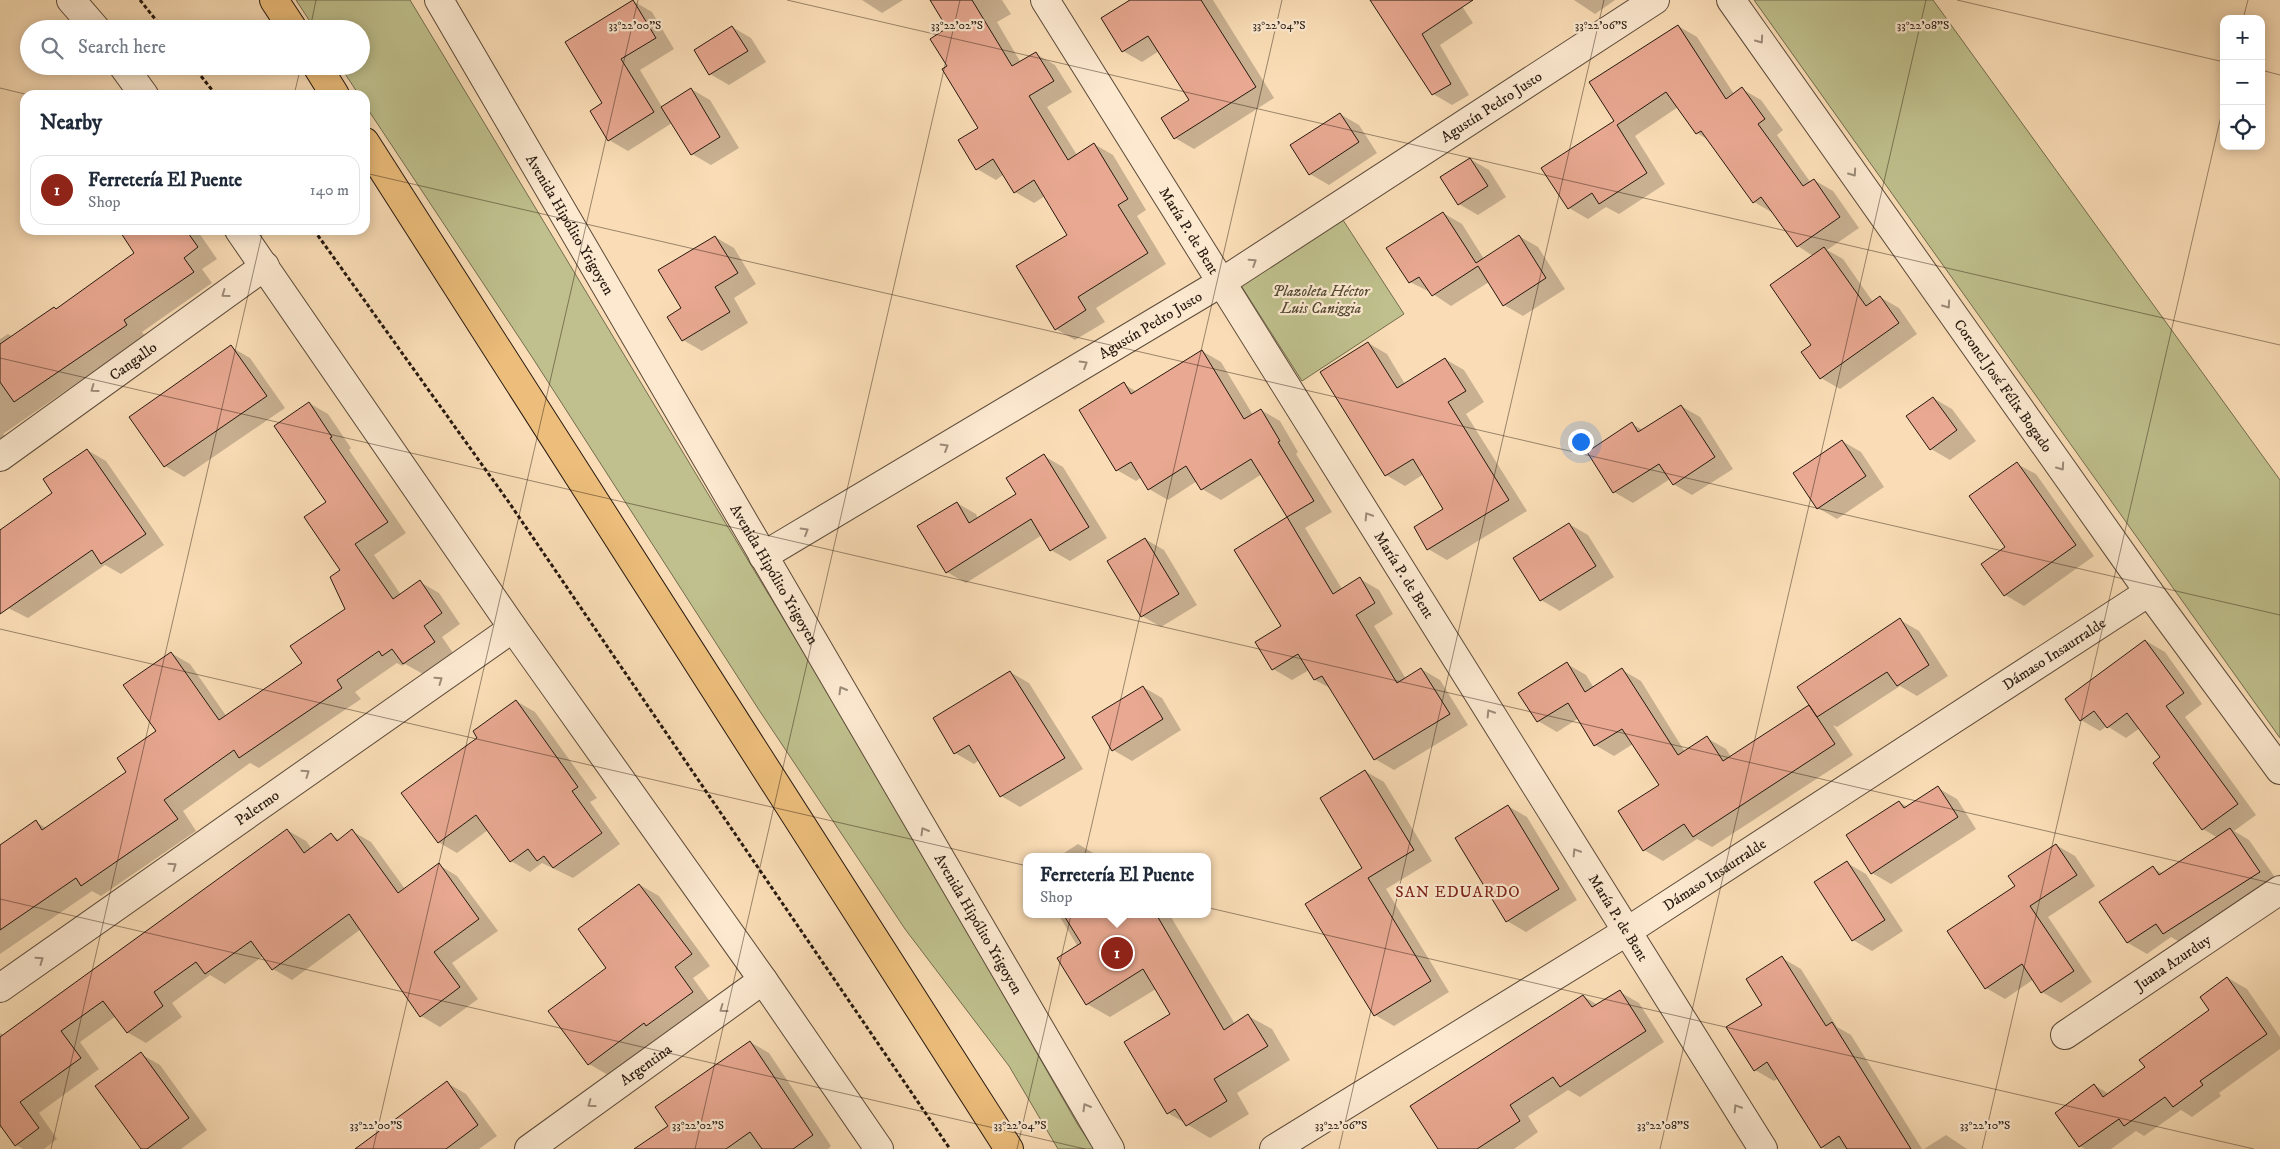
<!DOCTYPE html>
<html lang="en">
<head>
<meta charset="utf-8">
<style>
	:root { --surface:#fff; --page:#f2f2f3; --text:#1f2937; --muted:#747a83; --line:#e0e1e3; --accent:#8f2418 }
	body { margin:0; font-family:"IM FELL DW Pica",serif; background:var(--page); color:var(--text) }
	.controls { position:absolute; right:15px; top:15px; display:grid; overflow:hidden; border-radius:10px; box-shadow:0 2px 12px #0003 }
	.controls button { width:45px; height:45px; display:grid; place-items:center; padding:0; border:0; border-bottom:1px solid var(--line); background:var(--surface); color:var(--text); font:25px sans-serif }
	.you { position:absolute; left:1580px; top:441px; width:18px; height:18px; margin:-12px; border:4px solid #fff; border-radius:50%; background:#1a73e8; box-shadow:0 0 0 8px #1a73e833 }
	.badge { display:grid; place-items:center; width:32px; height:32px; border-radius:50%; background:var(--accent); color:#fff; font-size:16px; font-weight:700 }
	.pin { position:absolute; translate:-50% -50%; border:2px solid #fff; box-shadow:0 1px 5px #0006 }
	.popup { position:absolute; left:1023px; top:853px; width:188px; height:65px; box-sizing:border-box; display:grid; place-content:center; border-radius:10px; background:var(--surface); filter:drop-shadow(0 1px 4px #0005); font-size:16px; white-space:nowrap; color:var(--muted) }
	.popup b { font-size:19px; color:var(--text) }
	.popup::after { content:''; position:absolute; left:50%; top:100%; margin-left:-10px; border:10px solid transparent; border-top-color:var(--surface) }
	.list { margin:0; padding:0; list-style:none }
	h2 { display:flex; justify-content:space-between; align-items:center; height:65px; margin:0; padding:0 20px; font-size:21px }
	h2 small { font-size:16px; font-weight:400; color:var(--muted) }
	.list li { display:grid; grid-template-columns:32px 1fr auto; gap:15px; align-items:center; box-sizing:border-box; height:70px; margin:0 10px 10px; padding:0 10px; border:1px solid var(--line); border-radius:15px }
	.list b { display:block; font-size:19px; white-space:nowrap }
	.list p { margin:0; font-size:16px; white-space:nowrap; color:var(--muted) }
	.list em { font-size:16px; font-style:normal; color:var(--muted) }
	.icon { flex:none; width:28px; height:28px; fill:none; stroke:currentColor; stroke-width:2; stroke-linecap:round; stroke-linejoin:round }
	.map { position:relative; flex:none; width:2280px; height:1149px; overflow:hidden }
	.search { position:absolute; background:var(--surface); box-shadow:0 2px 12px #0003; left:20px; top:20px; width:350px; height:55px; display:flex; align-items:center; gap:12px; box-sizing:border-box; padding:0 18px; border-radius:28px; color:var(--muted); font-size:19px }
	.panel { position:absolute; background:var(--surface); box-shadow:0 2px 12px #0003; left:20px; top:90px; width:350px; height:145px; border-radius:15px }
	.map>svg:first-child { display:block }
</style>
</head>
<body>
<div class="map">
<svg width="2280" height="1149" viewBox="0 0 2280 1149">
	<rect width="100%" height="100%" fill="#faddb6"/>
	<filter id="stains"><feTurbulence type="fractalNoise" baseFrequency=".004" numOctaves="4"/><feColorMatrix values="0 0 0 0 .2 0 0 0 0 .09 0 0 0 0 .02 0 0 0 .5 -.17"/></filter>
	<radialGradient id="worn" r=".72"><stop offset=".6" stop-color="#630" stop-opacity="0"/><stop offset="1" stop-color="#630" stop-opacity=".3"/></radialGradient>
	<path fill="#bfc08d" stroke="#736c4e" d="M296 0H410L877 774 1078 1125 1094 1149H1058L1009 1066 905 929 759 710 532 357 365 105V95H359L340 66H361V29H315Z
		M1754 0H1933L2280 480V738Z
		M1341 217 1404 314 1302 381 1240 284Z"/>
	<path fill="#0003" d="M862 0H903L882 13Z
		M931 0H1002L1011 14 997 22 1021 63 1036 54 1055 65 1072 92 1047 107 1077 155 1094 144 1113 155 1146 210 1137 216 1166 264 1096 308 1105 322 1075 340 1056 329 1069 235 1045 196 1034 203 1015 192 1004 174 996 180 977 169 980 128 949 67V29Z
		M1128 0H1213L1274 98 1194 149 1175 138 1190 100 1159 51 1142 62 1123 51Z
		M1389 0H1458L1473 23 1440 45 1469 95 1452 105 1433 94Z
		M1574 0H1615L1595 14Z
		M633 1 652 12 674 49 640 70 662 107 691 89 710 100 739 148 711 165 692 154 672 123 628 151 609 140 604 104Z
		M1678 26 1697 37 1734 94 1742 89 1761 100 1783 130 1777 135 1811 183 1814 180 1833 191 1859 228 1827 250 1843 259 1873 302 1880 297 1899 308 1917 334 1840 389 1821 378 1812 345 1813 256 1798 246 1773 213 1754 202 1710 141 1697 133 1678 107 1635 136 1665 184 1619 214 1606 207 1588 219 1569 208 1615 121Z
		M732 27 751 38 766 62 729 85 710 74Z
		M1340 114 1359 125 1377 153 1329 185 1310 174Z
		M1470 159 1489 170 1506 197 1478 215 1459 204 1442 178Z
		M1443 213 1462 224 1484 259 1519 236 1538 247 1565 289 1523 316 1504 305 1489 282 1451 306 1430 292 1410 282Z
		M135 230H197L217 259 202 269 212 283 142 332 145 336 3 434 5 436 0 439V339L8 334 13 337 54 308 57 309 136 254Z
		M715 237 734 248 756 284 734 298 748 323 702 351 683 340V309Z
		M1368 343 1387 354 1405 384 1445 359 1464 370 1484 402 1466 414 1527 511 1447 560 1428 549 1445 509 1424 474 1405 486 1386 475Z
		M231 347 250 358 285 408 184 477 165 466Z
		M1202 351 1221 362 1253 415 1261 410 1280 421 1298 452 1296 454 1332 512 1305 528 1342 589 1360 579 1379 590 1393 614 1374 626 1406 679 1421 669 1440 680 1468 725 1394 770 1375 759 1332 689 1315 680 1309 670 1292 680 1273 669 1257 642 1282 627 1236 550 1288 518 1262 474 1221 500 1202 489 1197 481 1168 500 1149 489 1142 477 1136 481 1117 470 1124 384 1137 392Z
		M1933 398 1952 409 1976 441 1950 460 1931 449Z
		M309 403 328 414 351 448 349 450 406 533 374 555 401 595 420 582 439 593 460 624 442 637 453 653 423 674 405 664 402 666 397 663 355 692 361 699 259 768 250 763 183 811 196 831 101 896 92 891 0 954V846L36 822 46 828 128 772 157 732 171 653 190 664 227 717 303 663 347 609 341 570Z
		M1681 406 1700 417 1733 469 1692 495 1673 484 1670 479 1633 503 1614 492 1632 424 1643 430Z
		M1842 441 1861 452 1884 487 1837 519 1818 508Z
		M87 450 106 461 164 545 121 574 105 565 28 618 0 604V531L54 493Z
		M1044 456 1063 467 1107 538 1070 561 1051 550 1042 535 966 583 947 572 957 503 976 514 978 519 1017 495Z
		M2017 464 2036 474 2094 556 2024 606 2005 595 1983 564 2006 547Z
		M1569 524 1588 535 1614 577 1560 611 1541 600Z
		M1145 539 1164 550 1197 605 1161 627 1142 616 1109 562Z
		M1900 620 1919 631 1948 676 1917 696 1900 686 1837 727 1833 725 1853 755 1712 847 1697 839 1663 861 1644 850 1661 785 1633 744 1614 756 1595 745 1579 718 1557 732 1538 721 1567 664 1586 675 1594 688 1622 670 1641 681 1685 752 1707 738 1726 749 1731 757 1809 707Z
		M2146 641 2165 652 2202 704 2185 717 2256 815 2234 831 2249 840 2279 883 2183 944 2171 937 2147 954 2128 943 2101 902 2153 868 2163 874 2218 838 2203 829 2161 758 2140 728 2126 738 2107 726 2100 731 2081 720Z
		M1010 672 1029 683 1083 769 1020 807 1001 796 979 760 974 764 955 753Z
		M1143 687 1162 698 1181 730 1132 761 1113 750Z
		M516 701 535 712 597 798 590 802 620 844 573 878 542 863 530 872 511 861 488 830 457 853 438 842Z
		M1365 771 1384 782 1432 861 1386 889 1449 992 1394 1026 1375 1015 1307 904 1364 868Z
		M1938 788 1957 799 1976 829 1891 884 1872 873 1899 802 1908 807Z
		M1508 806 1527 817 1577 900 1526 932 1507 921Z
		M287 830 306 841 312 849 331 835 340 840 352 831 371 842 405 889 439 865 457 876 498 931 452 963 478 999 440 1027 421 1016 361 929 292 980 273 969 263 956 225 984 210 975 172 1003 182 1017 146 1043 127 1032 116 1016 80 1042 99 1069 39 1113 57 1139 44 1149H23L16 1145 3 1127 0 1128V1033L4 1035Z
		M1078 844 1100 857H1058Z
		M2056 845 2075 856 2095 886 2048 917 2092 982 2061 1003 2042 992 2034 979 2005 999 1986 988 2017 886Z
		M1847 863 1866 874 1903 931 1872 951 1853 940 1816 883Z
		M640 885 659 896 710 966 693 978 711 1003 666 1036 663 1034 608 1075 589 1064 608 968Z
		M1058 914H1167L1171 917 1235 1024 1248 1016 1272 1029 1290 1060 1237 1093 1249 1114 1210 1138 1168 1113 1172 1015 1156 989 1110 1017 1087 1004 1078 947Z
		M1782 958 1801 969 1837 1027 1851 1035 1922 1149H1825L1822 1147 1779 1078 1774 1081 1755 1070 1764 1005Z
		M2228 978 2247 989 2280 1037V1049L2219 1093 2221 1096 2192 1117 2181 1110 2144 1136 2136 1131 2111 1149H2085L2080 1146 2056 1113 2094 1085 2109 1094 2146 1067 2211 1011Z
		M1620 992 1639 1003 1664 1042 1580 1097 1568 1090 1528 1116 1538 1132 1514 1149H1439L1583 996 1598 1005Z
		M750 1042 769 1053 831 1146 828 1149H636L669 1126Z
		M141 1054 160 1065 207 1130 181 1149H142Z
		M447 1083 466 1094 497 1136 479 1149H357Z
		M1946 1135 1967 1149H1924Z"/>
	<path fill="#e8a891" stroke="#27190f" d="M633 0 656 38 621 59 654 112 608 141 590 111 602 103 565 42Z
		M930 0H972L1012 66 1036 52 1054 81 1029 96 1068 160 1094 143 1128 199 1118 205 1148 253 1078 297 1086 310 1055 330 1016 266 1067 235 1034 180 1014 193 993 159 976 170 958 140 978 128 942 69 947 66 930 39 947 28Z
		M1130 0H1201L1256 87 1174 139 1161 118 1189 100 1148 36 1122 52 1101 18Z
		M1370 0H1473L1422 34 1451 84 1432 95Z
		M1678 25 1726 99 1742 87 1765 119 1758 124 1803 186 1814 179 1840 217 1797 247 1761 197 1753 203 1701 131 1696 134 1666 92 1617 125 1647 173 1599 204 1592 193 1568 209 1541 168 1614 121 1589 82Z
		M732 26 748 51 709 75 694 50Z
		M691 88 720 137 691 155 661 107Z
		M1340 113 1359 142 1309 175 1290 145Z
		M1470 158 1488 186 1458 205 1440 177Z
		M1443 212 1476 263 1519 235 1546 278 1503 306 1478 266 1432 296 1419 277 1409 283 1386 248Z
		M119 230H186L198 247 184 258 194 272 124 320 127 325 14 402 0 382V344L54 307 56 309 134 253Z
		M715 236 738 273 715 287 730 312 682 341 667 317 681 308 658 270Z
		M1824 247 1866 306 1880 296 1899 323 1820 379 1801 352 1811 345 1770 285Z
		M1368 342 1397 388 1445 358 1466 391 1448 402 1509 500 1427 550 1414 527 1443 509 1413 459 1385 476 1320 372Z
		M231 345 267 396 164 467 129 417Z
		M1202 350 1244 419 1261 409 1280 441 1278 442 1314 501 1287 517 1251 459 1201 490 1186 466 1148 490 1131 462 1116 471 1079 410 1124 382 1131 394Z
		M1933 397 1957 430 1930 450 1906 416Z
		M309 402 332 437 330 438 388 522 355 544 393 599 420 580 442 613 424 626 435 642 403 664 392 649 382 656 379 651 337 680 342 688 239 758 234 750 164 800 178 819 81 886 76 878 0 930V845L36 820 42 830 126 772 117 758 156 731 123 685 171 652 219 720 302 663 290 646 345 609 330 577 340 570 304 517 326 502 274 426Z
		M1681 405 1715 457 1673 485 1659 464 1613 493 1587 452 1632 422 1638 432Z
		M1842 440 1866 476 1817 509 1793 473Z
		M87 449 146 534 101 564 92 550 0 614V530L52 493 43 479Z
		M1044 454 1089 527 1050 551 1031 519 946 573 917 526 957 502 969 523 1016 494 1006 478Z
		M2017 462 2076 545 2004 596 1981 564 2005 547 1969 496Z
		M1287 517 1333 594 1360 577 1375 603 1356 615 1397 683 1421 668 1450 714 1374 760 1322 676 1314 680 1298 654 1272 670 1255 642 1281 626 1234 550Z
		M1569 523 1596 566 1540 601 1513 558Z
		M1145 538 1179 594 1141 617 1107 561Z
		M1900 618 1929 665 1897 686 1887 672 1817 717 1797 687Z
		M2145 640 2184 693 2166 706 2238 804 2202 830 2153 763 2160 757 2127 713 2107 728 2094 711 2080 721 2065 699Z
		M1567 662 1585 692 1622 668 1678 755 1707 736 1723 761 1809 705 1835 744 1693 837 1684 824 1643 851 1618 811 1659 785 1622 729 1594 746 1568 703 1537 722 1518 693Z
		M1010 671 1065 758 1000 797 969 745 954 754 933 718Z
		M1143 686 1163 719 1112 751 1092 717Z
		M516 700 578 787 572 791 602 833 553 868 544 856 537 861 528 849 510 862 476 815 438 843 401 793 477 738 473 731Z
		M1365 770 1414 850 1368 878 1431 981 1374 1016 1305 904 1362 868 1320 798Z
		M1938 786 1958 817 1871 874 1846 835 1899 801 1904 808Z
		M1508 805 1559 889 1506 922 1455 838Z
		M2230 828 2260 872 2163 934 2156 924 2127 943 2099 902 2153 866 2159 875Z
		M287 829 304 853 331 833 337 841 352 829 398 893 439 863 479 919 434 952 460 987 420 1017 349 914 272 970 251 941 205 974 196 962 154 992 163 1006 127 1033 103 1001 61 1031 81 1058 20 1102 39 1128 15 1146 0 1125V1037Z
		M2056 844 2077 875 2030 906 2074 971 2041 993 2022 964 1985 989 1947 931 2015 886 2008 876Z
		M1847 861 1885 920 1852 941 1814 882Z
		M639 884 692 954 675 967 693 992 646 1026 644 1023 588 1065 548 1011 606 968 578 929Z
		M1063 914H1156L1224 1030 1248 1014 1268 1046 1214 1079 1227 1101 1186 1126 1175 1109 1167 1114 1124 1042 1170 1014 1143 969 1086 1005 1057 958 1081 943Z
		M1782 956 1826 1026 1832 1022 1911 1149H1847L1839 1136 1821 1148 1767 1062 1754 1071 1726 1027 1762 1005 1746 979Z
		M2227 977 2267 1034 2200 1081 2203 1085 2173 1107 2165 1097 2124 1126 2119 1119 2079 1147 2055 1113 2094 1084 2103 1097 2145 1067 2139 1060 2209 1010 2200 997Z
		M1620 990 1646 1031 1560 1087 1553 1077 1510 1105 1520 1121 1477 1149H1438L1410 1106 1583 995 1592 1007Z
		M750 1041 813 1135 793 1149H762L750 1132 726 1149H634L668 1126 655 1107Z
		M141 1052 189 1118 147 1149H141L95 1086Z
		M447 1081 478 1125 446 1149H355Z"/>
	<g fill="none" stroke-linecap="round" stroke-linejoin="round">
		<defs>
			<g id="minor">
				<path d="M71 0 96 29"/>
				<path id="s1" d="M439 0 1110 1149"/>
				<path id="s2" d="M1045 0 1763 1149"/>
				<path id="s3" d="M1731 0 2149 592 2280 770"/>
				<path d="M123 66 144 95"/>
				<path d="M239 230 513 628 763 980 879 1149"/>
				<path id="s4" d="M0 457 265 266"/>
				<path id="s5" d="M763 556 1222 282 1655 0"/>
				<path id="s6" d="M0 988 513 628"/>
				<path id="s7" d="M2065 1035 2280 890"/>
				<path id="s8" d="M529 1149 763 980"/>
				<path id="s9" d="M1274 1149 1626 932 2149 592"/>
			</g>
			<path id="primary" d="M274 0 293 29
				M317 66 335 95
				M365 142 1009 1149"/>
		</defs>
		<use href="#minor" stroke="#5c4a39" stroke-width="30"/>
		<use href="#primary" stroke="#27190f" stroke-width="30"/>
		<path stroke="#27190f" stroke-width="3" stroke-dasharray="4 2.5" stroke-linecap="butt" d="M140 0 163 29
			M193 66 216 95
			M314 230 508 501 950 1149"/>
		<use href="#minor" stroke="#fce9d0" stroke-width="28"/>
		<use href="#primary" stroke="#edbe7b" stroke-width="28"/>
	</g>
	<defs><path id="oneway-chevron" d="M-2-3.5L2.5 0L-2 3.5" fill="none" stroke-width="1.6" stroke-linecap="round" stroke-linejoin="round" transform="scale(1.25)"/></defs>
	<g stroke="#9c8b79">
		<use href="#oneway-chevron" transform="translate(1760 40) rotate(55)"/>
		<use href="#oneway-chevron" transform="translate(1853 173) rotate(55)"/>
		<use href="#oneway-chevron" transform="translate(1253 262) rotate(-33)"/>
		<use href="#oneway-chevron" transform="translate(225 294) rotate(144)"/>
		<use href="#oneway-chevron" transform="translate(1947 305) rotate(55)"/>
		<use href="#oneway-chevron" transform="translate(1084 364) rotate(-31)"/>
		<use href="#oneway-chevron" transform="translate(94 389) rotate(144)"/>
		<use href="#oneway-chevron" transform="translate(945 447) rotate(-31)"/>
		<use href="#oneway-chevron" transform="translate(2061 467) rotate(55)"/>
		<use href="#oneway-chevron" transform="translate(1368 516) rotate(-122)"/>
		<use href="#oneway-chevron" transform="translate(805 531) rotate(-31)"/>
		<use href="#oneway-chevron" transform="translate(439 680) rotate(-35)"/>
		<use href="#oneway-chevron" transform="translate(842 690) rotate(-120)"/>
		<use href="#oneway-chevron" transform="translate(1490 713) rotate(-122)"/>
		<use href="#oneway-chevron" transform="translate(306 773) rotate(-35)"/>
		<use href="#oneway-chevron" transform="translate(924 831) rotate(-120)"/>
		<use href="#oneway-chevron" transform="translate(1576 852) rotate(-122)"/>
		<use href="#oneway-chevron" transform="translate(173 866) rotate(-35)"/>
		<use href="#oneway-chevron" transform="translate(40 960) rotate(-35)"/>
		<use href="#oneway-chevron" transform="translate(723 1009) rotate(144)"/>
		<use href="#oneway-chevron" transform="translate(591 1104) rotate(144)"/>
		<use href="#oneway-chevron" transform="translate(1086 1107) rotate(-120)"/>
		<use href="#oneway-chevron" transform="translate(1737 1108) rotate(-122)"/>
	</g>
	<path fill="none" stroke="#27190f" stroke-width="1" stroke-opacity="0.45" d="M787 0 2280 345M1957 0 2224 62M2243 19 2248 0M310 29 316 0M2261 70 2280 75M0 88 29 95M294 95 301 66M365 173 2280 615M0 358 2280 885M0 629 2254 1149M0 899 1085 1149M51 1149 263 230M373 1149 638 0M695 1149 960 0M1017 1149 1282 0M1339 1149 1604 0M1660 1149 1926 0M1982 1149 2224 103"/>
	<g text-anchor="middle" stroke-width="4.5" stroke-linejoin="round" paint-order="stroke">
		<g font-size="15" fill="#27190f" stroke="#fce9d0">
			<text dy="5" stroke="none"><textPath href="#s5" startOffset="856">Agustín Pedro Justo</textPath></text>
			<text dy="5" stroke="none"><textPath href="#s1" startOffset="260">Avenida Hipólito Yrigoyen</textPath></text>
			<text dy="5" stroke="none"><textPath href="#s2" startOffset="272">María P. de Bent</textPath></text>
			<text dy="5" stroke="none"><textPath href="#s5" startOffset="451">Agustín Pedro Justo</textPath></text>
			<text dy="5" stroke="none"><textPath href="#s4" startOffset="164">Cangallo</textPath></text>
			<text dy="5" stroke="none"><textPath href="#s3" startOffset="472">Coronel José Félix Bogado</textPath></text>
			<text dy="5" stroke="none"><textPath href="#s2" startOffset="678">María P. de Bent</textPath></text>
			<text dy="5" stroke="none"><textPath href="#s1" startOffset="665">Avenida Hipólito Yrigoyen</textPath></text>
			<text dy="5" stroke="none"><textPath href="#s9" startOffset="924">Dámaso Insaurralde</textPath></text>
			<text dy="5" stroke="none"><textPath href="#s6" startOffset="314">Palermo</textPath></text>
			<text dy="5" stroke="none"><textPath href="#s9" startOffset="519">Dámaso Insaurralde</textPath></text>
			<text dy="5" stroke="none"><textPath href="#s2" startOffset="1082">María P. de Bent</textPath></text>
			<text dy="5" stroke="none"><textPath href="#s1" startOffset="1070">Avenida Hipólito Yrigoyen</textPath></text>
			<text dy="5" stroke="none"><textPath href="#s7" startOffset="130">Juana Azurduy</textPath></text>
			<text dy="5" stroke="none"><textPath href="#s8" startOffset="144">Argentina</textPath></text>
		</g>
		<g font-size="15" font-style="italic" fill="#554b35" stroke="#fce9d0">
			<text x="1321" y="296">Plazoleta Héctor<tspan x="1321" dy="17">Luis Caniggia</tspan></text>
		</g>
		<g font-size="16" letter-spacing="1" fill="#7a1f14" stroke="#fce9d0">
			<text x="1458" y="897">SAN EDUARDO</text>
		</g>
	</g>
	<g font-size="12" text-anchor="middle" fill="#27190f" stroke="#fce9d0" stroke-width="4.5" stroke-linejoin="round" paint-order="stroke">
		<text x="635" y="29">33°22'00"S</text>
		<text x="957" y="29">33°22'02"S</text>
		<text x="1279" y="29">33°22'04"S</text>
		<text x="1601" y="29">33°22'06"S</text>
		<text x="1923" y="29">33°22'08"S</text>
		<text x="376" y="1129">33°22'00"S</text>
		<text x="698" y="1129">33°22'02"S</text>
		<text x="1020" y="1129">33°22'04"S</text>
		<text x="1341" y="1129">33°22'06"S</text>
		<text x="1663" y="1129">33°22'08"S</text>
		<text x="1985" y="1129">33°22'10"S</text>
	</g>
	<rect width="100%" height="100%" filter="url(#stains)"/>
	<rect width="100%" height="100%" fill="url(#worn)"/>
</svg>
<div class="controls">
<button>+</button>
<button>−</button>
<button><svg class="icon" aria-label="locate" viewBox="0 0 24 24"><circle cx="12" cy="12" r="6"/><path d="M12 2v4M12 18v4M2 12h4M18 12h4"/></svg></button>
</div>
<div class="you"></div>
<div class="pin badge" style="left:1117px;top:953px">1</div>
<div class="popup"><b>Ferretería El Puente</b>Shop</div>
<div class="search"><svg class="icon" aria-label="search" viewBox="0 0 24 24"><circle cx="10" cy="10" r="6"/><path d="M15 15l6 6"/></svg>Search here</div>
<section class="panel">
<h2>Nearby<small></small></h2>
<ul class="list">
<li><span class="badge">1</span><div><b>Ferretería El Puente</b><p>Shop</p></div><em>140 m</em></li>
</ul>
</section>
</div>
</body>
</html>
